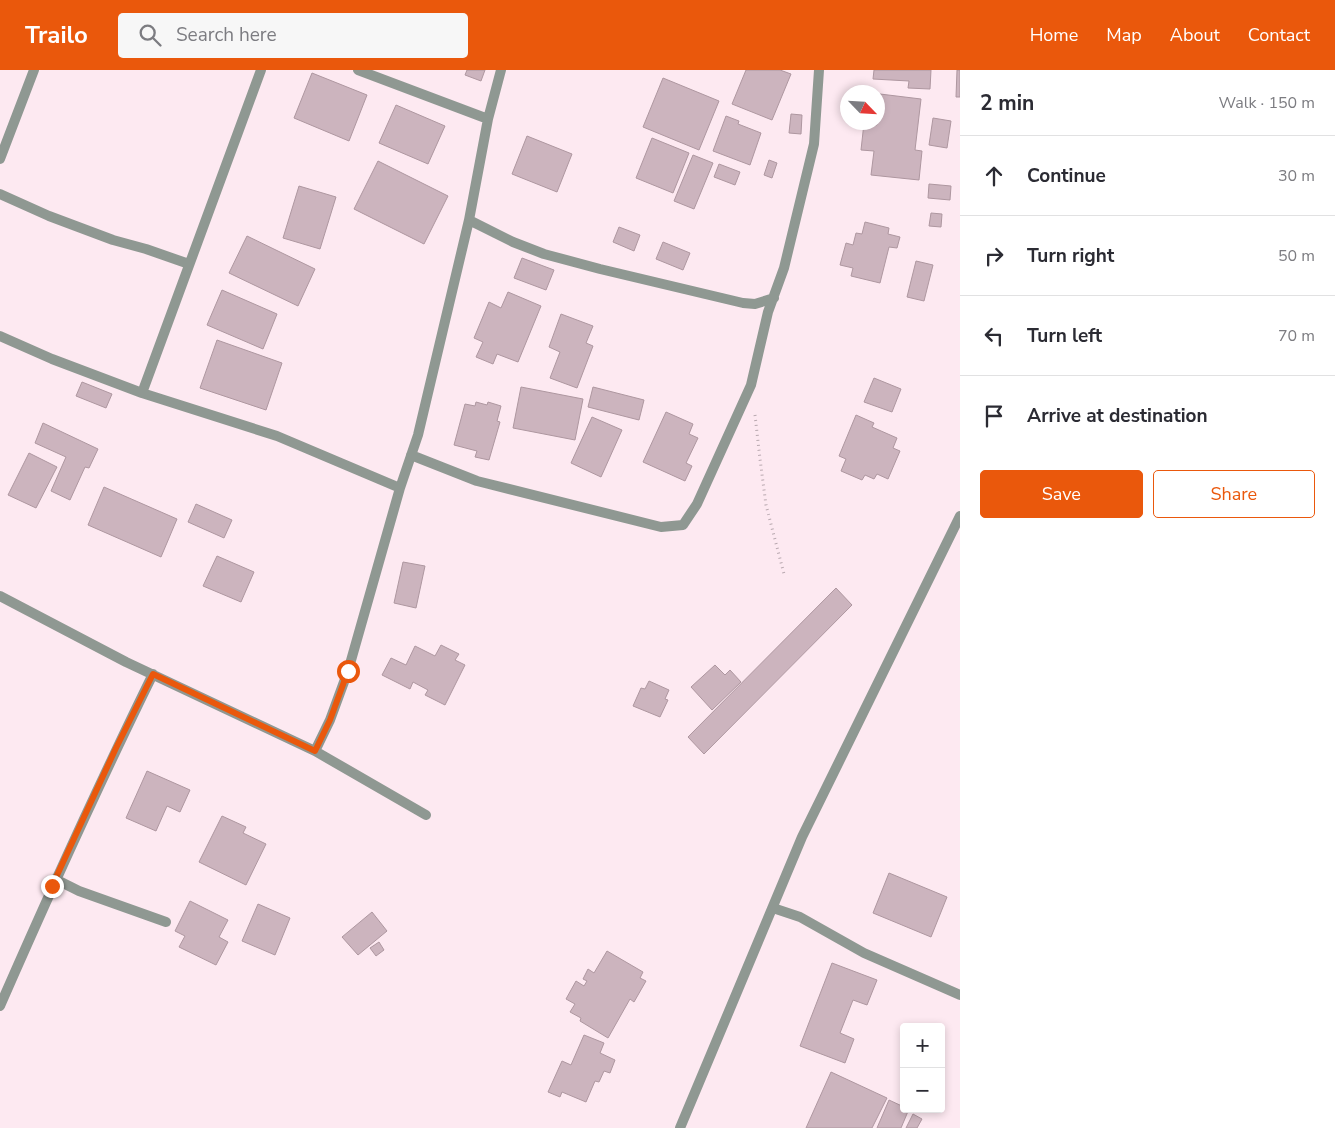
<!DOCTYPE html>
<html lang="en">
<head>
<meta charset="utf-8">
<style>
	:root { --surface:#fff; --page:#f7f7f7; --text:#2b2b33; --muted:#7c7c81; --line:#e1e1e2; --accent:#ea580c }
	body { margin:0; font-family:"Nunito Sans",sans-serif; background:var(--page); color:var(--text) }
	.controls { position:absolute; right:15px; bottom:15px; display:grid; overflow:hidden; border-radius:5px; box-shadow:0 2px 8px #0003 }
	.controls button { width:45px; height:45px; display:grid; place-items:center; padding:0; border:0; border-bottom:1px solid var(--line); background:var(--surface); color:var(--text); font:25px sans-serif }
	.compass { position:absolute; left:840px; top:15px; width:45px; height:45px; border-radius:50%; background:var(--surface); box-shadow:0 2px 8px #0003; rotate:115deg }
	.stop { position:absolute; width:15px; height:15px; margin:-11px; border:4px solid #ea580c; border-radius:50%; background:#fff }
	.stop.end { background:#ea580c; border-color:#fff; box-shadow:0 1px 5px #0008 }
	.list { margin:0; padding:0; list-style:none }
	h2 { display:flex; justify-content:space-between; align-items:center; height:65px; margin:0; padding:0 20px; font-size:21px }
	h2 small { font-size:16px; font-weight:400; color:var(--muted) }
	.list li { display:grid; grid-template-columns:32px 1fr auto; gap:15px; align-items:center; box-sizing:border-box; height:80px; padding:0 20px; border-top:1px solid var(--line) }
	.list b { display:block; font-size:19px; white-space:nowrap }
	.list em { font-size:16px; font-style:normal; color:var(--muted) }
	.actions { display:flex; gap:10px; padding:15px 20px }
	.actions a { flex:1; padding:11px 0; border:1px solid var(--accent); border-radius:5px; text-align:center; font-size:18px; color:var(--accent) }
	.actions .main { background:var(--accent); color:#fff }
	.icon { flex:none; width:28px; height:28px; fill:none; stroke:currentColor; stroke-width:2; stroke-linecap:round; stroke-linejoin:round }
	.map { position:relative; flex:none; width:960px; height:1058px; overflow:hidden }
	header { display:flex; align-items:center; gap:30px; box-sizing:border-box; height:70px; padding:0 25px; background:var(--accent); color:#fff }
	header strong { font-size:24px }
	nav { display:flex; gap:28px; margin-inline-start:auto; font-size:18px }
	.search { width:350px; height:45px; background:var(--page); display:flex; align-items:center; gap:12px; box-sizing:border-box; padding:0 18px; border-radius:5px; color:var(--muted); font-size:19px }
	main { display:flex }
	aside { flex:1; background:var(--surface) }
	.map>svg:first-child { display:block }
</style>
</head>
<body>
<header>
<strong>Trailo</strong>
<div class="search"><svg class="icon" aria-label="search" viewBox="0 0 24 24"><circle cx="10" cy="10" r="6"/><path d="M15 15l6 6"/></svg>Search here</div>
<nav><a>Home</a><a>Map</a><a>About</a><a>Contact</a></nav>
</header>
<main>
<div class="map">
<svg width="960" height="1058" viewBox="0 0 960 1058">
	<rect width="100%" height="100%" fill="#fde9f1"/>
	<path fill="#ccb4be" stroke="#ae97a0" d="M467 0H485L481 11 465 5Z
		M746 0H780L791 4 772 50 732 34Z
		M874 0H931L930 19 908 18 909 11 873 9Z
		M957 0H960V27H956Z
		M312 3 367 25 349 71 294 48Z
		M663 8 719 31 699 80 643 57Z
		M880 24 921 29 915 80 922 81 919 110 871 105 874 81 861 80 864 53 877 55Z
		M396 35 445 56 428 94 379 73Z
		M791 44 802 45 801 64 789 63Z
		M726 46 739 51 738 54 761 63 750 95 713 81Z
		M933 48 951 51 947 78 929 75Z
		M527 66 572 84 557 122 512 104Z
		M652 68 689 83 673 123 636 108Z
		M693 85 713 93 694 139 674 131Z
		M769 90 777 93 772 108 764 105Z
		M378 91 448 126 424 174 354 139Z
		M719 94 740 102 735 115 714 107Z
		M929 114 951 116 950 130 928 128Z
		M299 116 336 127 320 179 283 168Z
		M931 143 942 144 941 157 929 156Z
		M865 152 889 158 888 164 900 167 897 178 889 177 880 213 851 206 853 198 840 195 846 173 853 175 856 163 862 164Z
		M619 157 640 165 634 181 613 172Z
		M247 166 315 199 298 236 229 203Z
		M663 172 690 183 683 200 656 189Z
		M522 188 554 200 546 220 514 208Z
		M916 191 933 195 924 231 907 227Z
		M222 220 277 244 263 279 207 255Z
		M508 222 541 236 518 292 497 284 493 294 476 287 483 272 474 268 489 232 501 238Z
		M561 244 593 256 586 273 593 276 577 318 550 308 560 282 549 277Z
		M217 270 282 293 266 340 200 318Z
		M874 308 901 319 892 342 864 332Z
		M82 312 112 324 106 338 76 326Z
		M521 317 583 329 575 370 513 358Z
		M593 317 644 330 639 350 588 337Z
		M476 332 487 335 488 332 501 336 497 351 500 352 489 390 475 387 477 381 454 375 465 334 475 336Z
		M666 342 693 354 689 364 698 368 686 393 692 396 685 411 643 392Z
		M856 345 874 353 872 357 897 368 893 378 900 381 888 409 877 404 874 409 865 405 862 410 841 401 846 389 839 386Z
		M592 347 622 360 601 407 571 393Z
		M43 353 98 379 89 398 85 397 70 430 51 421 66 387 35 373Z
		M29 383 57 397 36 438 8 425Z
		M104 417 177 449 161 487 88 455Z
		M196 434 232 450 224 468 188 452Z
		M217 486 254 502 241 532 203 516Z
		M403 492 425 496 416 538 394 533Z
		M836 518 852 535 704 684 688 667Z
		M441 575 459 584 455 590 465 595 445 635 425 625 428 620 413 612 410 619 382 605 391 588 406 595 415 576 435 586Z
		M715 595 725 605 730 600 741 612 712 640 691 617Z
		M649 611 669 620 665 629 668 630 660 647 633 636 641 618 645 619Z
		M147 701 190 720 180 742 167 736 156 761 126 748Z
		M222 746 246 757 243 763 266 774 246 815 199 792Z
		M889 803 947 827 931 867 873 843Z
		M190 831 228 850 219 867 228 872 216 895 179 877 185 866 175 861Z
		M258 834 290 848 275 885 242 871Z
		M372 842 387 861 358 885 342 867Z
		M379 872 384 880 376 886 370 878Z
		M607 881 643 902 640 908 646 911 634 932 630 929 608 968 580 951 581 948 570 942 575 934 566 929 576 911 584 916 587 911 583 909 588 899 594 903Z
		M832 893 877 910 867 935 853 930 840 963 854 969 845 993 800 976Z
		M584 965 604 973 600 983 615 990 610 1003 604 1001 599 1012 595 1011 586 1032 562 1022 560 1027 548 1022 562 991 571 995Z
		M831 1002 887 1028 872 1058H806Z
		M889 1030 904 1037V1039H909L901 1058H877Z
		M913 1044 922 1049 917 1058H906Z"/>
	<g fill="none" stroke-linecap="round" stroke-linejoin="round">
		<path stroke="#b9a9b0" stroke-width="3" stroke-dasharray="1 4" stroke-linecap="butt" d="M755 345 760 389 766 435 784 504"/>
		<path stroke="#8f9892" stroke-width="10" d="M358 0 488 49
			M0 89 34 0
			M0 124 49 146 113 170 146 179 189 194
			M469 150 513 172 544 184 600 199 743 233 755 234 774 228
			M0 266 52 289 142 323 277 366 400 418
			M142 323 261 0
			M411 385 477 411 661 457 683 455 697 434 751 315 768 242 784 198 814 74 819 0
			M0 526 126 592 315 681 426 745
			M315 681 330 650 348 601 400 418 418 365 469 150 488 49 501 0
			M55 809 79 821 166 852
			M773 838 800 847 864 883 960 925
			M0 936C49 824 99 714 153 604
			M680 1058 802 767 960 446"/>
	</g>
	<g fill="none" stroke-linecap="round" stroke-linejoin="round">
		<path stroke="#ea580c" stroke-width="6" d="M52 816 116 678 153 604 315 681 330 650 348 601"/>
	</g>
</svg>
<div class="controls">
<button>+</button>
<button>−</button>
</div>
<svg class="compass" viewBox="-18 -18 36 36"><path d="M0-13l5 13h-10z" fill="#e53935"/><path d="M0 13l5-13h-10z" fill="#7c7c81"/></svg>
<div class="stop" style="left:348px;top:601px"></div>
<div class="stop end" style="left:52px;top:816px"></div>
</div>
<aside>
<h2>2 min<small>Walk · 150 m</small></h2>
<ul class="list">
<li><svg class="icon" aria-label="ahead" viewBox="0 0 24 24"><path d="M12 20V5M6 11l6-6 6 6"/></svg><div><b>Continue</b></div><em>30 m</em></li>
<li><svg class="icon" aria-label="right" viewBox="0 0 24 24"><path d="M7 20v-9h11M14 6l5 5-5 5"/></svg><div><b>Turn right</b></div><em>50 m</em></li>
<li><svg class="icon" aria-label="left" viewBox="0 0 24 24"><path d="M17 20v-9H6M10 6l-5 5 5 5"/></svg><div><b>Turn left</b></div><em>70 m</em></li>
<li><svg class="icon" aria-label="arrive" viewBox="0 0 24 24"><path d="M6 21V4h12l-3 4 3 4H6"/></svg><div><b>Arrive at destination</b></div></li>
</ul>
<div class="actions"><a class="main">Save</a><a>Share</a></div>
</aside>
</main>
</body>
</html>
